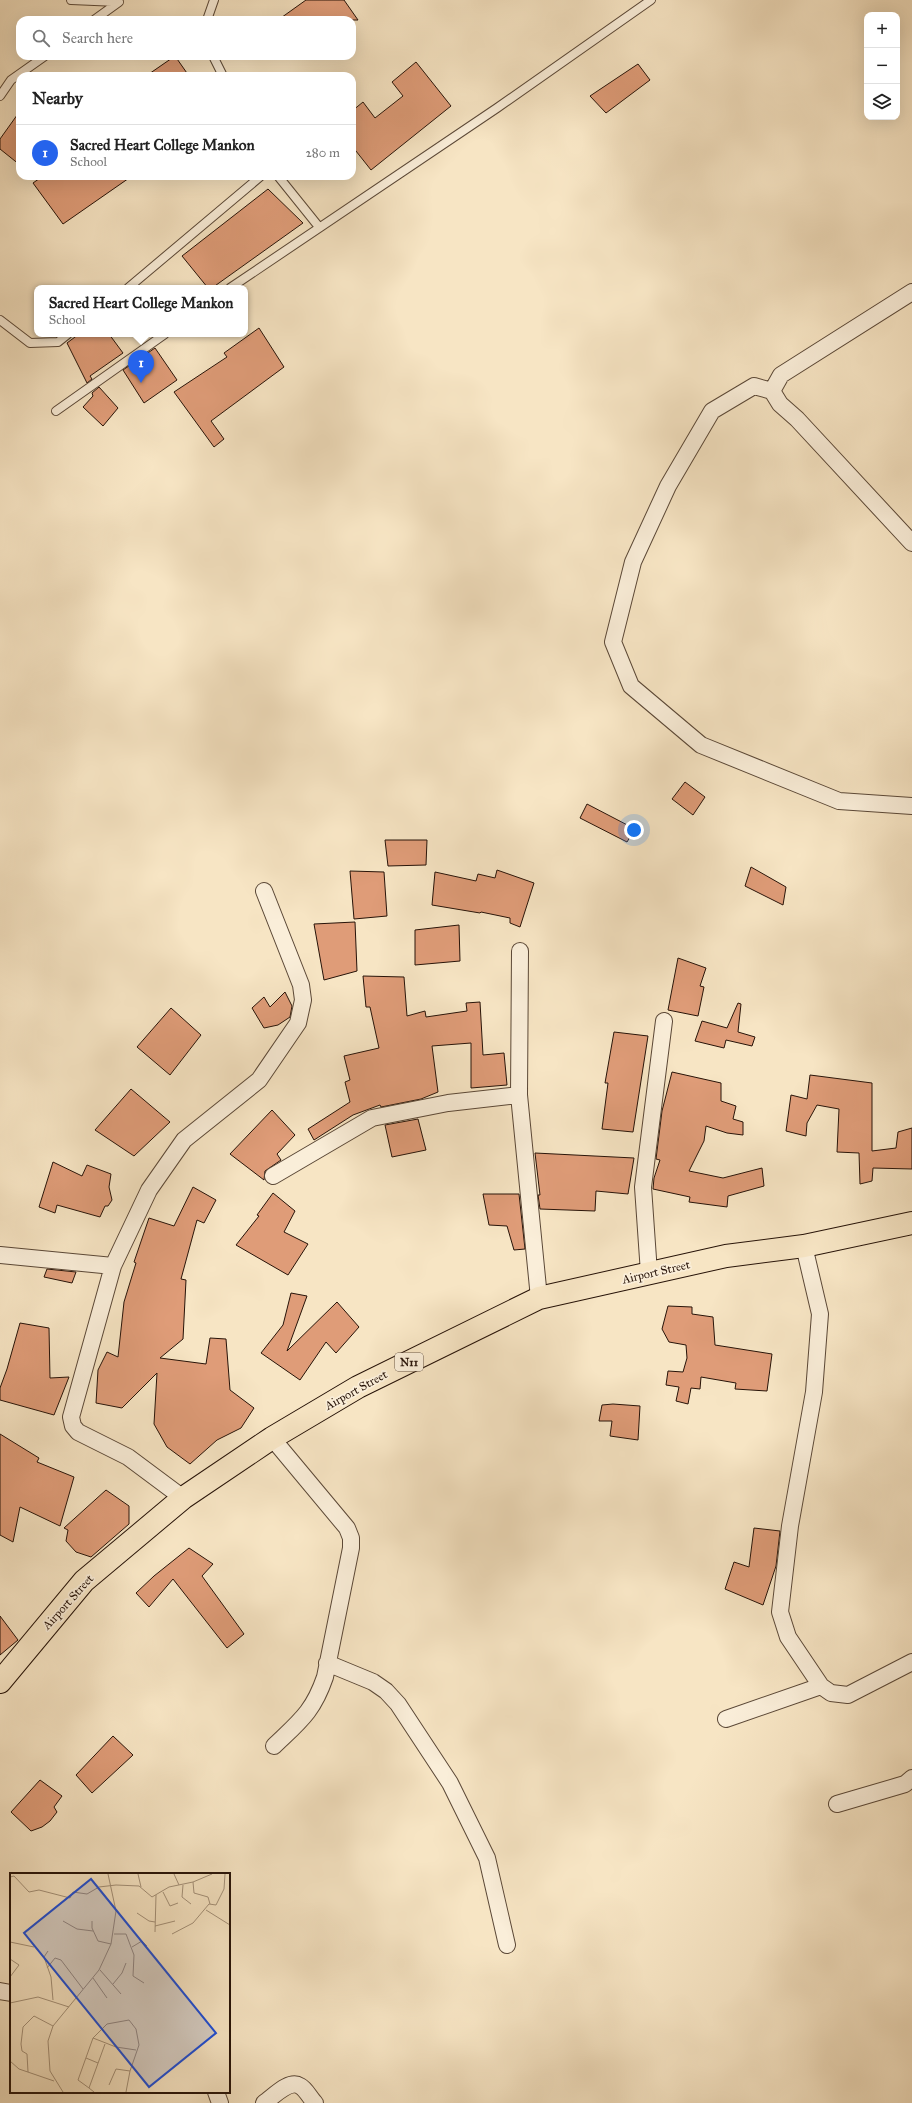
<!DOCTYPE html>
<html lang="en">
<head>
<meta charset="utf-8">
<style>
	:root { --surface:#fff; --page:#f2f2f2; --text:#222; --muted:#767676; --line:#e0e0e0; --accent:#2563eb }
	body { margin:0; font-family:"IM FELL Great Primer",serif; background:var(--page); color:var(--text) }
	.controls { position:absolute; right:12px; top:12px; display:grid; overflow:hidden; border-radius:8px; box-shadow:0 4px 16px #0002 }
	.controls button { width:36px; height:36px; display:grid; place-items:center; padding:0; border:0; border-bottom:1px solid var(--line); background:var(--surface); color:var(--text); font:20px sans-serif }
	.you { position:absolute; left:634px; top:830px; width:14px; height:14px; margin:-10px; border:3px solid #fff; border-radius:50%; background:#1a73e8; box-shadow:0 0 0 6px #1a73e833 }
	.badge { display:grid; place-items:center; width:26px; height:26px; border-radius:50%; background:var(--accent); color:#fff; font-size:13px; font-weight:700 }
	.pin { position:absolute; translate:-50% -33px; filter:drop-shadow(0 1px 2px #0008) }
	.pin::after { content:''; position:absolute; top:21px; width:14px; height:12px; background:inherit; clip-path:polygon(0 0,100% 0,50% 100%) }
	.popup { position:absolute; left:34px; top:285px; width:214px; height:52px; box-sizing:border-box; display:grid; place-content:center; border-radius:8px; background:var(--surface); filter:drop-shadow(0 1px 3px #0005); font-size:13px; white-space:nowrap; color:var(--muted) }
	.popup b { font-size:15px; color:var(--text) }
	.popup::after { content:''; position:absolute; left:50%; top:100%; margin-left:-8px; border:8px solid transparent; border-top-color:var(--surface) }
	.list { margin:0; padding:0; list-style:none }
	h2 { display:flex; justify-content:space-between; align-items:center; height:52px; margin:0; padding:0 16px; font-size:17px }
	h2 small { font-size:13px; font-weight:400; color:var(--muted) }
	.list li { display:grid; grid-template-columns:26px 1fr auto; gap:12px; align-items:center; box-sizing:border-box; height:56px; padding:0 16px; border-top:1px solid var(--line) }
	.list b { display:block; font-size:15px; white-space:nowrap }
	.list p { margin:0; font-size:13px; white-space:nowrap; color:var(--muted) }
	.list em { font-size:13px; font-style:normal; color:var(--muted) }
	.icon { flex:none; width:22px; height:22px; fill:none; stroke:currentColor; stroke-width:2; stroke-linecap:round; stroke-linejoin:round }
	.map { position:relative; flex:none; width:912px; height:2103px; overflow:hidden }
	.search { position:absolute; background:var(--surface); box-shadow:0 4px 16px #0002; left:16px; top:16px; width:340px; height:44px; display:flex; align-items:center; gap:10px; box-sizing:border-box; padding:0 14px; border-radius:12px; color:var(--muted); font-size:15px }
	.panel { position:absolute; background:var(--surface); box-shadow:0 4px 16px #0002; left:16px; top:72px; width:340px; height:108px; border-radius:12px }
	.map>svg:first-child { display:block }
</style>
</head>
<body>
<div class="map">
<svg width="912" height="2103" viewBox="0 0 912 2103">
	<rect width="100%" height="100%" fill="#f7e5c4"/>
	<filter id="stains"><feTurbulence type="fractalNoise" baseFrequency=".005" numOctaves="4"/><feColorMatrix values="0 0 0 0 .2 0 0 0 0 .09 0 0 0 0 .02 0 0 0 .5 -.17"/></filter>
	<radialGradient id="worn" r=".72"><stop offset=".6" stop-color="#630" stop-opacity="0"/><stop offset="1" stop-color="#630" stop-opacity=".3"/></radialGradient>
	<path fill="#df9c78" stroke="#271308" d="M306 0H344L358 20H278Z
		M175 56 189 76H146Z
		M416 62 451 106 371 170 352 146V111L363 102 375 118 403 96 392 82Z
		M638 64 650 80 606 113 590 96Z
		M20 111V165L0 149V139Z
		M43 176H132L63 224 33 183Z
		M268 189 303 223 212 288H208L182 256Z
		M259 328 284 367 211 421 224 439 214 447 174 392 227 357 224 353Z
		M79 334H109L123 353 90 376 92 379 87 383 67 343Z
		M155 348 177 380 144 403 123 370Z
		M99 387 118 408 103 426 83 407 93 396 92 393Z
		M685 782 705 797 693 815 672 799Z
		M587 804 635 829 627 842 580 818Z
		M385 840H427L426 865 388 866Z
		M751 867 786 887 783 905 745 886Z
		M497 870 534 883 520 927 510 923V918L481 912 480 913 432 905 435 872 476 881 478 874 495 878Z
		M350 871 384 872 387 916 354 919Z
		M355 922 357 971 324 980 314 924Z
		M459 925 460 961 415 965V930Z
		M678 958 706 968 700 986 704 987 698 1016 668 1010Z
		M363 976 404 977 407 1016 425 1011 426 1017 467 1011 466 1003 480 1002 483 1055 504 1053 507 1085 471 1088V1043L432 1046 438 1092 421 1099 381 1107 380 1105 353 1115 314 1140 308 1129 350 1102 345 1082 350 1080 344 1056 379 1048 370 1007H366Z
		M285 992 292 1006 290 1017 278 1025 264 1028 252 1008 264 997 270 1007Z
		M738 1003 741 1004 738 1032 755 1037 752 1046 726 1040 724 1048 695 1041 702 1021 727 1028Z
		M171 1008 201 1035 170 1075 137 1047Z
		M614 1032 648 1036 633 1132 602 1129 608 1083H605Z
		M672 1072 721 1083V1101L736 1106 733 1119 743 1122V1135L727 1133 706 1126 704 1141 689 1171 723 1178 762 1168 764 1186 728 1196 727 1207 689 1202 690 1197 653 1189 654 1178 660 1160 656 1159 662 1111Z
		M810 1075 872 1083V1151L896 1148 898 1132 912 1128V1169L873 1168 872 1181 860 1184 859 1153 837 1152 839 1109 817 1105 807 1123 806 1136 786 1131 791 1095 807 1099Z
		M131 1089 170 1122 134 1156 95 1130Z
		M272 1110 295 1135 277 1154 281 1160 265 1171 264 1180 230 1154Z
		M418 1119 426 1150 392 1157 385 1125Z
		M535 1153 634 1158 628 1194 596 1191 595 1211 540 1209 538 1195H540Z
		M53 1162 82 1176 87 1165 111 1174 109 1187 112 1200 108 1206H105L100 1217 57 1205 55 1213 39 1207Z
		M193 1187 216 1200 204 1223 197 1220 181 1279 186 1280 183 1339 160 1358 206 1364 210 1338 226 1339 230 1390 254 1408 241 1428 217 1440 190 1464 167 1447 154 1424 157 1373 122 1408 96 1403 98 1370 107 1352 118 1357 124 1302 136 1263 134 1262 149 1218 174 1226Z
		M273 1193 295 1211 284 1232 308 1244 288 1275 236 1245 259 1216 257 1215Z
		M483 1194H519L525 1249 514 1250 507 1226 489 1225Z
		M47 1269 76 1272 72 1283 44 1277Z
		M291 1293 307 1296 287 1351 337 1302 359 1327 336 1353 326 1342 300 1380 261 1353 283 1325Z
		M668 1306 692 1307V1314L713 1317 715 1345 772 1354 767 1391 735 1389 736 1383 701 1377 700 1389 691 1388 688 1404 676 1401 679 1387 666 1385 668 1371 683 1372 687 1358 686 1345 669 1342 662 1329Z
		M20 1323 49 1328 50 1378 69 1377 54 1415 0 1400V1388L7 1369Z
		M613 1404 640 1406 638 1440 610 1436 612 1421H599L602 1405Z
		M0 1434 39 1458 37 1462 74 1477 60 1526 20 1507 13 1542 0 1535Z
		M106 1490 129 1506V1524L91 1557 76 1552 66 1541 68 1530 64 1528Z
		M754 1528 780 1531 776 1566 763 1605 725 1589 734 1562 749 1567Z
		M189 1548 213 1564 202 1576 244 1634 227 1648 173 1579 149 1607 136 1593 154 1576Z
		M0 1616 18 1640 0 1655Z
		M113 1736 133 1755 92 1793 76 1775Z
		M40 1780 62 1796 54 1807 57 1812 50 1821 42 1827 31 1831 11 1812Z"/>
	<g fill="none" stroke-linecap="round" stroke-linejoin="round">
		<defs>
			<path id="lane" d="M71 0 118 2
				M94 20 119 2
				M207 20 214 0
				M213 56 223 76
				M0 96 11 80 45 56
				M278 176 319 227
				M128 288 261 176
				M230 288 497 108 651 0
				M0 320 30 343 58 342 68 334
				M56 411 165 334"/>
			<path id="street" d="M912 292 781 375 772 391 780 404 797 419 912 543
				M772 391 754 386 712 411 668 486 633 562 613 642 631 686 701 745 839 801 912 806
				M520 951 519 1095 539 1298
				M273 1176 372 1118 448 1103 519 1095
				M804 1246 820 1314 814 1392 790 1526 780 1612 788 1637 821 1686 831 1693 848 1695 912 1662
				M0 1255 113 1266
				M649 1273 643 1187 664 1021
				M272 1438 347 1528 351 1538V1548L325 1677C313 1712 300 1721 274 1746
				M183 1498 128 1457 78 1432 73 1426 71 1417 113 1266 149 1190 184 1140 259 1080 298 1023 303 1000 301 985 264 891
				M327 1663 373 1682 386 1691 398 1704 450 1783 487 1858 507 1945
				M726 1719 821 1686
				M837 1804 905 1784 912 1778
				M0 1991 11 1993
				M216 2092 220 2103
				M264 2103C273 2097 289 2079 300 2086 306 2089 310 2098 315 2103"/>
			<path id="highway" d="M0 1682 84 1581 183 1498 272 1438 358 1387 539 1298 726 1256 804 1246 912 1223"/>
		</defs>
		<use href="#lane" stroke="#5b4837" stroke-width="10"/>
		<use href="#street" stroke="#5b4837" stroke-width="18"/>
		<use href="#highway" stroke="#271308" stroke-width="24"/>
		<use href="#lane" stroke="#faeed9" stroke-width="8"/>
		<use href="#street" stroke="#faeed9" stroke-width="16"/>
		<use href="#highway" stroke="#f7e5c4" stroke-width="22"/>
	</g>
	<g text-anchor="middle" stroke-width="3.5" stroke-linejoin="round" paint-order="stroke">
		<rect fill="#faeed9" stroke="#665547" stroke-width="1" x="395" y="1353" width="28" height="18" rx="3"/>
		<g font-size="11" font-weight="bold" fill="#271308">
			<text x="409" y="1366">N11</text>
		</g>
		<g font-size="12" fill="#271308" stroke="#faeed9">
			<text transform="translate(656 1272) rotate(-13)" y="4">Airport Street</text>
			<text transform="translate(356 1390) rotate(-29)" y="4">Airport Street</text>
			<text transform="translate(68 1602) rotate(-48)" y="4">Airport Street</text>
		</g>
	</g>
	<g transform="translate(10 1873)">
		<rect width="220" height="220" fill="#f7e5c4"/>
		<path fill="none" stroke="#a49179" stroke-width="1" d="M128 1 131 14M164 1 169 12M0 4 4 3 19 19 29 17 60 25 63 19 77 21 89 14 106 12 129 13 142 24 159 14 183 9 202 1M183 9 184 20 198 24 200 31M173 12 172 24 181 31M153 19 160 33 168 30M196 37 220 52M127 40 139 48 145 49M53 48 67 56 83 58M82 48V55L88 68 101 71M145 53 165 48M145 59 146 22M104 61H116L124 82 123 103 134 110M162 61 183 50 199 31 206 32 214 16 215 1M0 69 24 74M122 74 132 68 137 73M38 78 34 84 41 104 43 127M0 86 9 92 0 104M37 95 45 85 51 87 73 116M90 97 111 121M83 105 97 125M103 111 112 100 116 90M0 130 28 124 59 134M83 165 106 174 126 177M76 185 88 190M0 188 9 196 44 208M18 199 17 181 12 178 11 171 13 154 24 143 43 153M99 212 106 196 120 198M79 215 68 207 83 165 97 151 119 147 126 156 129 172 120 198 116 219M53 219 40 198 38 168 43 153 89 97 101 71 106 38 98 1M84 219 79 215 95 171"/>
		<path fill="#1d4ed8" fill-opacity="0.15" stroke="#1d4ed8" stroke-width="2" d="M81 6 206 160 139 214 14 60Z"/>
		<rect width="220" height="220" fill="none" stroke="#271308" stroke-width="2"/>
	</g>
	<rect width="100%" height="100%" filter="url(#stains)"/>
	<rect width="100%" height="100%" fill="url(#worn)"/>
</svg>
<div class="controls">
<button>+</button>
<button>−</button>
<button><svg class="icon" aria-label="layers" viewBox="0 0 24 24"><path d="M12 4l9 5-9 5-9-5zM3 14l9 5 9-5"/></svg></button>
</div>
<div class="you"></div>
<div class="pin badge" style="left:141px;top:383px">1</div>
<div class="popup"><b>Sacred Heart College Mankon</b>School</div>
<div class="search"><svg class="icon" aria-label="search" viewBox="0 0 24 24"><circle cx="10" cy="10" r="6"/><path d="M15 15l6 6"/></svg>Search here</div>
<section class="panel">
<h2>Nearby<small></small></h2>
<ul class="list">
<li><span class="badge">1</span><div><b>Sacred Heart College Mankon</b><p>School</p></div><em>280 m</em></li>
</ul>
</section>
</div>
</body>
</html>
